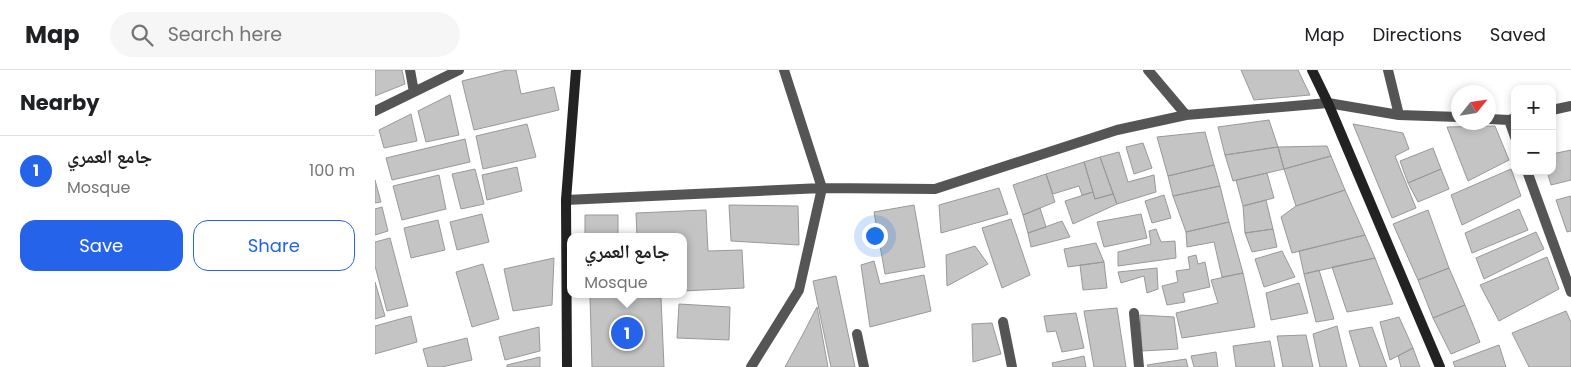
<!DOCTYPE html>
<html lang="en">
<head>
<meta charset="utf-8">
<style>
	:root { --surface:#fff; --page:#f6f6f6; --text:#202124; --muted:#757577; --line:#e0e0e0; --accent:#2563eb }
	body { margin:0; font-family:Poppins,"Noto Naskh Arabic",sans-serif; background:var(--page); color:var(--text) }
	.controls { position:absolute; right:15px; top:15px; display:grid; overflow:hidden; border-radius:10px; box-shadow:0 2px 8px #0003 }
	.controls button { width:45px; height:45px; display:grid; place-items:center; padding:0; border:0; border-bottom:1px solid var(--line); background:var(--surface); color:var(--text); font:25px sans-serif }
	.compass { position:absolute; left:1076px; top:15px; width:45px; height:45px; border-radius:50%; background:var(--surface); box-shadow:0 2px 8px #0003; rotate:60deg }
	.you { position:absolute; left:499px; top:165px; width:18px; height:18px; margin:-12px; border:4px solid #fff; border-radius:50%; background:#1a73e8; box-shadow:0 0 0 8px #1a73e833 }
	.badge { display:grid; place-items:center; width:32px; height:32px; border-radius:50%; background:var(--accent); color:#fff; font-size:16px; font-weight:700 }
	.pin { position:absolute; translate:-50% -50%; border:2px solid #fff; box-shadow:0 1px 5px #0006 }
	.popup { position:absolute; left:192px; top:163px; width:120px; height:65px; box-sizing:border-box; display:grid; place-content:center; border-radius:10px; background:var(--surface); filter:drop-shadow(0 1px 4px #0005); font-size:16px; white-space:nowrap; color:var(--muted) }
	.popup b { font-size:19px; color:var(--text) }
	.popup::after { content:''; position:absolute; left:50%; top:100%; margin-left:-10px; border:10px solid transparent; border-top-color:var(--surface) }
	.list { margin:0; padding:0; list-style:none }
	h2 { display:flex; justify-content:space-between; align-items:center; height:65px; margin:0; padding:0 20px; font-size:21px }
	h2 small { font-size:16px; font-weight:400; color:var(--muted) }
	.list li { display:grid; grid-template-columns:32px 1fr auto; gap:15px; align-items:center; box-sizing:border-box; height:70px; padding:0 20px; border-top:1px solid var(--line) }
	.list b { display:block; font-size:19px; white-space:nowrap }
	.list p { margin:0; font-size:16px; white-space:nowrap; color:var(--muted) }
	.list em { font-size:16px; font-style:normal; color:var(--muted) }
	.actions { display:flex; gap:10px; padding:15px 20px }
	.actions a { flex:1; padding:11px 0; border:1px solid var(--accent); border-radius:15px; text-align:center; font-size:18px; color:var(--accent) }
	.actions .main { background:var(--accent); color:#fff }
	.icon { flex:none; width:28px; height:28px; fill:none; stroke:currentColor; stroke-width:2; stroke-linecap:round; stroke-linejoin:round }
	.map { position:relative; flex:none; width:1196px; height:297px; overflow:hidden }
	header { display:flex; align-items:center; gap:30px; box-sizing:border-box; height:70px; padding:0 25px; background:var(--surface); border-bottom:1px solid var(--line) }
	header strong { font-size:24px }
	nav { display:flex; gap:28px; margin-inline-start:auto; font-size:18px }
	.search { width:350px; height:45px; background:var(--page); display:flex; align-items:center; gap:12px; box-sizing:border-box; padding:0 18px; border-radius:28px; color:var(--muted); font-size:19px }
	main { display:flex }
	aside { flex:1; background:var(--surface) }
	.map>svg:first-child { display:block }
</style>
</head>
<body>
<header>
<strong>Map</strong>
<div class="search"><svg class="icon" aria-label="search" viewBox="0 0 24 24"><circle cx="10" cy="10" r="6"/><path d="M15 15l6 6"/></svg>Search here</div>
<nav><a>Map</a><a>Directions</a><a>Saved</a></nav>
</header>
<main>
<aside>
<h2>Nearby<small></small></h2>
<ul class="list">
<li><span class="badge">1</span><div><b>جامع العمري</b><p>Mosque</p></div><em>100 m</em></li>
</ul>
<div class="actions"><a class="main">Save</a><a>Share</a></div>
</aside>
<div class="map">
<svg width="1196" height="297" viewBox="0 0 1196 297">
	<rect width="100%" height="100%" fill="#fff"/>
	<path fill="#c4c4c4" stroke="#999" d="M0 0H27L30 14 0 26Z
		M132 0H141L146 24 179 17 184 40 99 60 87 11Z
		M866 0H923L935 25 879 30Z
		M75 25 84 65 51 72 43 41Z
		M36 44 42 71 9 78 4 60Z
		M894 50 903 77 850 85 843 57Z
		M152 54 161 87 108 99 101 66Z
		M978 54 1028 63 1034 79 1020 86 1041 138 1017 148Z
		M1120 56 1134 90 1093 111 1072 57Z
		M830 62 839 95 793 106 782 67Z
		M90 69 95 92 17 110 11 88Z
		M768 73 777 98 759 104 751 77Z
		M952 76 956 86 909 99 903 77Z
		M903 77 909 99 858 111 850 85Z
		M1058 78 1066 99 1033 113 1025 91Z
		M1196 80V110L1176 115 1172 101H1177V84Z
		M744 82 753 112 779 105 781 122 742 134 725 87Z
		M956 86 970 120 921 136 909 99Z
		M725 87 738 124 720 129 709 92Z
		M709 92 718 122 707 125 704 116 678 124 671 104Z
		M839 95 845 116 798 126 793 106Z
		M142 97 147 121 112 130 107 105Z
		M100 99 109 134 86 139 77 104Z
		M1066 99 1074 119 1043 132 1033 113Z
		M1136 99 1146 126 1087 155 1076 125Z
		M892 103 899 128 868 136 861 110Z
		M671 104 680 132 648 145 638 115Z
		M64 105 71 139 27 150 18 116Z
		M0 110 6 132 0 133Z
		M845 116 854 152 811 162 798 126Z
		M624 118 633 144 566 163 564 135Z
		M970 120 990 165 917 183 906 147 921 136Z
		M718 122 720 129 738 124 742 134 698 154 690 131Z
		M789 125 796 148 777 153 770 131Z
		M1196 126V161L1192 162 1181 130Z
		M891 130 898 159 870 163 868 136Z
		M354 135 423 136 424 175 356 171Z
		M539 135 550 197 510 204 499 142Z
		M7 137 13 161 0 165V139Z
		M665 138 671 157 653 163 648 145Z
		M1144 139 1153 160 1097 183 1090 163Z
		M331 140 333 181 367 180 369 218 308 221V167H262L261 143Z
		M1053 140 1074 198 1043 210 1018 154Z
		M107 144 114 172 82 180 75 152Z
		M766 144 772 168 729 177 722 152Z
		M210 145H243V167H210Z
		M636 149 655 205 627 218 607 158Z
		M63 150 70 180 36 188 29 158Z
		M687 151 695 167 656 177 653 163Z
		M854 152 868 203 847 207 839 172 812 177 811 162Z
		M781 159 786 172 800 171 801 188 743 196V182L776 174 774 161Z
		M898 159 902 177 877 182 870 163Z
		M1161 162 1169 179 1109 209 1101 188Z
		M990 165 1000 188 929 204 924 181Z
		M15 168 33 236 12 241 0 196V172Z
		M721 173 729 192 693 197 689 179Z
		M600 176 613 194 572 216 571 185Z
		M907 181 920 207 889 217 880 189Z
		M821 185 823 194 830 192 835 217 808 223 810 232 792 235 787 216 803 212 801 201 815 199 813 187Z
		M1172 187 1184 219 1124 251 1105 215Z
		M179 188 177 235 138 241 129 199Z
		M1000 188 1018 234 972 242 957 197Z
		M499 191 505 214 549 205 556 241 495 257 486 195Z
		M729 192 732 218 708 220 705 195Z
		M108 194 124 249 97 257 81 202Z
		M782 198 783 219 772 223 769 206 746 213 743 202Z
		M1074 198 1090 235 1058 248 1043 210Z
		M944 200 959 249 941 252 929 204Z
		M868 203 880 257 807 268 801 243 843 233 836 210Z
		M461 206 480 297H456L438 211Z
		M0 212 10 246 0 249Z
		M924 213 933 243 896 250 891 223Z
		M215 227 286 228 289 297H217Z
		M304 234 355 237 354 270 302 268Z
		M1090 235 1105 272 1076 284 1058 248Z
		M442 237 453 297H410L428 264Z
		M742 238 751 297H719L709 241Z
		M1191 241 1196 252V297H1154L1137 263Z
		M701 243 709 278 687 282 681 261 672 262 669 246Z
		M765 245 799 247 803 279 767 281Z
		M36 246 42 272 0 284V256Z
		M1024 247 1038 278 1015 290 1005 252Z
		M617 253 626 284 598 292 597 254Z
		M962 256 972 297H945L938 264Z
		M164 257 165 281 130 290 124 267Z
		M997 257 1012 297H985L974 261Z
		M931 265 938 297H908L902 266Z
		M92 268 97 290 67 297H53L48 279Z
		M895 271 900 297H861L858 276Z
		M1124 275 1131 297H1080L1078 292Z
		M1038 278 1045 297H1026L1023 286Z
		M841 282 843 297H819L816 286Z
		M709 286 711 297H678L677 293Z
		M165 287V297H132V295Z
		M811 289 813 297H773L772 295Z"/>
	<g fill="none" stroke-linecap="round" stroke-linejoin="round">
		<path stroke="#555" stroke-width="10" d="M35 0 39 22
			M773 0 811 45
			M1013 0 1024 45
			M1177 40 1196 36
			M0 41 84 0
			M1114 49 1134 50 1140 48
			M1134 50 1140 67
			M1152 101 1196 222
			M191 130 447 118 560 119 742 60 811 45 953 33 1024 45 1084 47
			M759 243 764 297
			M628 252 637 297
			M482 264 489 297
			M376 297 424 220 447 118 409 0"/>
		<path stroke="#222" stroke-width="10" d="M937 0 953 33 1065 297
			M192 297 191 130 201 0"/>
	</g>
</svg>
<div class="controls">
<button>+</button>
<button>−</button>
</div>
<svg class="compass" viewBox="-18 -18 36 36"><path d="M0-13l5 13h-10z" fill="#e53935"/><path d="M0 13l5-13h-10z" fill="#757577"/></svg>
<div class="you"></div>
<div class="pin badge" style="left:252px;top:263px">1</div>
<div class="popup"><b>جامع العمري</b>Mosque</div>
</div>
</main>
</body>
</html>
